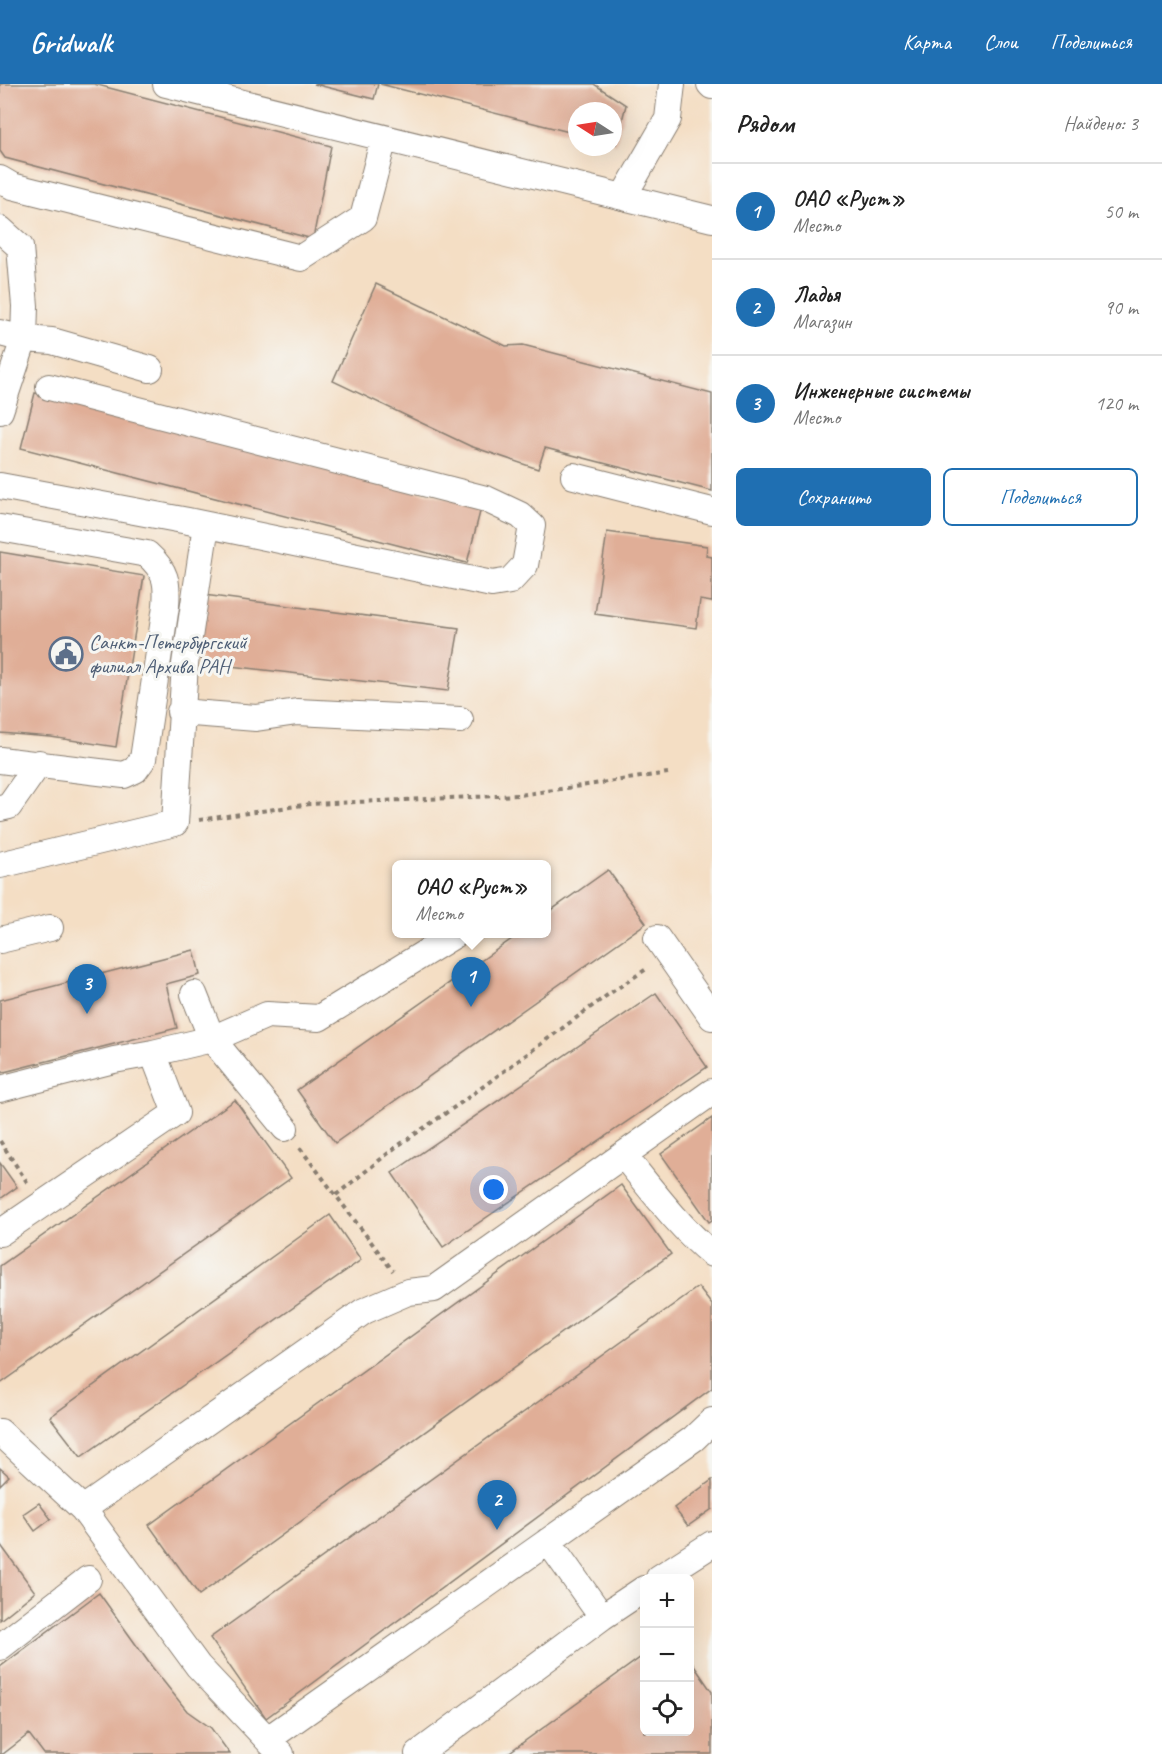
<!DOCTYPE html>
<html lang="ru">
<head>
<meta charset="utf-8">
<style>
	:root { --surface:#fff; --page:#f2f2f2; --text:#222; --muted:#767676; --line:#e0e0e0; --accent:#1f6fb2 }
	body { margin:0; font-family:Caveat,sans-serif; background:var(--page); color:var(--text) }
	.controls { position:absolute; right:18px; bottom:18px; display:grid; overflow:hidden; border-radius:9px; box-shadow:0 6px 24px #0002 }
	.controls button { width:54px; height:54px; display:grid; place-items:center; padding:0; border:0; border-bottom:2px solid var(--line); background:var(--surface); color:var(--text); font:30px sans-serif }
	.compass { position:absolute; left:568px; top:18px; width:54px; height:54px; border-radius:50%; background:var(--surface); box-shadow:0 6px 24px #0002; rotate:282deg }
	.you { position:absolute; left:494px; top:1106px; width:21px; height:21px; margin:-15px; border:4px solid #fff; border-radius:50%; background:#1a73e8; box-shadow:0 0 0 9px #1a73e833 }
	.badge { display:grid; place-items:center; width:39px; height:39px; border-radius:50%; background:var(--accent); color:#fff; font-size:20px; font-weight:700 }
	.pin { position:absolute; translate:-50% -50px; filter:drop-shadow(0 2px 3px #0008) }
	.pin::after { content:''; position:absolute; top:32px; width:21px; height:18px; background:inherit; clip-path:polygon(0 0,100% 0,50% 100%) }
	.popup { position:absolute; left:392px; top:776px; width:159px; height:78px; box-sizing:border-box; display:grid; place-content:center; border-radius:9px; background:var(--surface); filter:drop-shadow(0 2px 4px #0005); font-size:20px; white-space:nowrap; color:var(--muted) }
	.popup b { font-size:22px; color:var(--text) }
	.popup::after { content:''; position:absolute; left:50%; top:100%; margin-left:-12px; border:12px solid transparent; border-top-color:var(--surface) }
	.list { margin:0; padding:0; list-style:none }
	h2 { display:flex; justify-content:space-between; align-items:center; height:78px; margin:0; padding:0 24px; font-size:26px }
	h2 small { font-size:20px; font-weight:400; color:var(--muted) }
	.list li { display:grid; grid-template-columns:39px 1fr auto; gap:18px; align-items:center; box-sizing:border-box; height:96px; padding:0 24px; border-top:2px solid var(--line) }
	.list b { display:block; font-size:22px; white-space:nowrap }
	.list p { margin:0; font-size:20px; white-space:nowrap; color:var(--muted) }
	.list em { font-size:20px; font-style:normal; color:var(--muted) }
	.actions { display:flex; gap:12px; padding:18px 24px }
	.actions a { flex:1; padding:14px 0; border:2px solid var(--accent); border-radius:9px; text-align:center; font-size:21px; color:var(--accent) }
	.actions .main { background:var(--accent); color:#fff }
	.icon { flex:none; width:33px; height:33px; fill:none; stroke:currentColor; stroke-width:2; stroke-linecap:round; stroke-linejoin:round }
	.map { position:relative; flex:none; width:712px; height:1670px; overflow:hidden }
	header { display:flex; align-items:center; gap:36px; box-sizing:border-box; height:84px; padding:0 30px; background:var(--accent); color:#fff }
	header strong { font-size:28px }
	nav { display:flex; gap:33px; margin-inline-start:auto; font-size:21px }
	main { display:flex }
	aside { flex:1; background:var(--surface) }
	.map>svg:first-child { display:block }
</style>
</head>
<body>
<header>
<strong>Gridwalk</strong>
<nav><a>Карта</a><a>Слои</a><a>Поделиться</a></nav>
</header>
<main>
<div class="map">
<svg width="712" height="1670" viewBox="0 0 712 1670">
	<rect width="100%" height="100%" fill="#f6f6f2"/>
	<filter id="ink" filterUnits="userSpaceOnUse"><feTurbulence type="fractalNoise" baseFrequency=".0167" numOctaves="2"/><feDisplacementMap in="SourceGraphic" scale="12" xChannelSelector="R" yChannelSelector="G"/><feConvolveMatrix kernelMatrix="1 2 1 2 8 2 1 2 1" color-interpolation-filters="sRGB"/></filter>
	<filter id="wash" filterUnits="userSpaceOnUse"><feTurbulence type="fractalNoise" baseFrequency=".008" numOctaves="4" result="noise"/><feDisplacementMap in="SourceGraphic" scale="24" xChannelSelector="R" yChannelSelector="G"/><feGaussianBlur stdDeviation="1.35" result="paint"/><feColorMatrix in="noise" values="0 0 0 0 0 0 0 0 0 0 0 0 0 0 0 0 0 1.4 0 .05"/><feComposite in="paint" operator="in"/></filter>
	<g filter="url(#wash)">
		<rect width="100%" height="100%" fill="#f4dec4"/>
		<g id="blocks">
			<path fill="#e0ae97" d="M0 0H94L331 62 313 155 5 74 0 67Z
				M314 0H378L374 15Z
				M380 0H594L626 21 616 60 613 59V27H577V50Z
				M376 200 506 262 523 261 712 310V407L545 364 538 385 470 362 333 297Z
				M35 309 481 424 467 479 21 364Z
				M607 448 707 462 706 472 712 473V518L700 516 696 544 595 530Z
				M0 468 144 492 116 663 51 653 0 649Z
				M204 511 459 544 448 607 204 579 196 565Z
				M608 786 646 839 335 1059 297 1006 519 850H546V830Z
				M194 866 200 891 166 900 177 944 0 989V916Z
				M656 909 707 983 443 1163 392 1089Z
				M235 1016 291 1094 0 1300V1182Z
				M712 1034V1136L709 1138 661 1070Z
				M0 1079 17 1103 0 1115Z
				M621 1101 671 1170 199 1511 149 1441Z
				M330 1131 361 1176 81 1373 50 1333Z
				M698 1203 712 1221V1304L266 1634 210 1554Z
				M0 1384 9 1392 0 1401Z
				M712 1396V1425L688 1442 674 1424Z
				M39 1419 51 1435 35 1447 23 1430Z
				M0 1460 35 1508 0 1536Z
				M99 1509 152 1583 187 1627 211 1644 230 1670H44L29 1650 3 1670H0V1583Z
				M644 1571V1648H690V1576L712 1608V1670H507Z"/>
		</g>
	</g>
	<g filter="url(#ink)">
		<use href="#blocks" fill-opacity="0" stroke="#887d70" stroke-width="1.5"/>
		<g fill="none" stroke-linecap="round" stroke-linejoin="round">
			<defs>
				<path id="minor" d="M166 0 712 135
					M710 0 712 2
					M0 95 12 102 301 174 363 134 384 54
					M623 113 668 35 672 0
					M0 145 20 163 25 222 24 255 0 327
					M0 249 24 255 52 257 150 285
					M574 392 712 427
					M0 402 188 437 492 500 510 497 525 481 532 442 520 431 486 415 49 303
					M0 444 147 470C166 487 168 498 166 522L143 675 135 686 124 691 0 676
					M180 628 256 634 297 628 460 636
					M0 724 9 722 39 679
					M0 781 175 739 185 580 206 441
					M657 854 712 933
					M0 856 50 844
					M194 910 212 955 285 1044
					M153 969 212 955 267 931 319 934 456 850
					M0 1005 114 976 153 969 176 1029 0 1149
					M624 1072C651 1105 679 1143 712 1170
					M0 1348 83 1425 198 1582 281 1670
					M83 1425 364 1227 408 1208 434 1205 712 1008
					M548 1457 602 1533
					M659 1494 712 1460
					M0 1563 88 1495
					M268 1655 693 1355 712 1337
					M418 1670 602 1533 644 1505"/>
			</defs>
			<use href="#minor" stroke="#887d70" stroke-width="28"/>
			<path stroke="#887d70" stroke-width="4" stroke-dasharray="4.5 4.5" stroke-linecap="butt" d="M199 736 310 720 520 711 668 689
				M0 1057 29 1101
				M300 1064 393 1187
				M336 1111 396 1063 462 1018 606 912 648 884"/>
			<use href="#minor" stroke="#fff" stroke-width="26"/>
		</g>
	</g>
	<defs>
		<symbol id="civic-ring" viewBox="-11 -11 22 22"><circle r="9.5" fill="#f6f6f2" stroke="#5c6f8a" stroke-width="1.5"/><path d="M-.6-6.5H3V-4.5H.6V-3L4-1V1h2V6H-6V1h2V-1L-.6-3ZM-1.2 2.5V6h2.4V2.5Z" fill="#5c6f8a"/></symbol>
	</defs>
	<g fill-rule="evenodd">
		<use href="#civic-ring" x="47" y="551" width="38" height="38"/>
	</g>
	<g text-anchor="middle" stroke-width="6" stroke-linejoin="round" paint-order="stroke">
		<g font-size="21" fill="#4e5e75" stroke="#f6f6f2" text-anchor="start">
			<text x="89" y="565">Санкт-Петербургский<tspan x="89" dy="24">филиал Архива РАН</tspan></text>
		</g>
	</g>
</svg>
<div class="controls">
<button>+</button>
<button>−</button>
<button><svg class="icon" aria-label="locate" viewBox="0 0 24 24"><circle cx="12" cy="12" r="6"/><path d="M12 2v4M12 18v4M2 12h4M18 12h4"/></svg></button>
</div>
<svg class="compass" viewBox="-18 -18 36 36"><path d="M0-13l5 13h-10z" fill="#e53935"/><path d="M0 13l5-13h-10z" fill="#767676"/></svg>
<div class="you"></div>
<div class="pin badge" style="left:471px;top:923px">1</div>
<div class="popup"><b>ОАО «Руст»</b>Место</div>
<div class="pin badge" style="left:497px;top:1446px">2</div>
<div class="pin badge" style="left:87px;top:930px">3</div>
</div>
<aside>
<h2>Рядом<small>Найдено: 3</small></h2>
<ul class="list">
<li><span class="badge">1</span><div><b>ОАО «Руст»</b><p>Место</p></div><em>50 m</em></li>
<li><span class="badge">2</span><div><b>Ладья</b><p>Магазин</p></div><em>90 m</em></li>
<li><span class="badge">3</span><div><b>Инженерные системы</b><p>Место</p></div><em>120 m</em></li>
</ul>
<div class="actions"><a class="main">Сохранить</a><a>Поделиться</a></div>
</aside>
</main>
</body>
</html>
